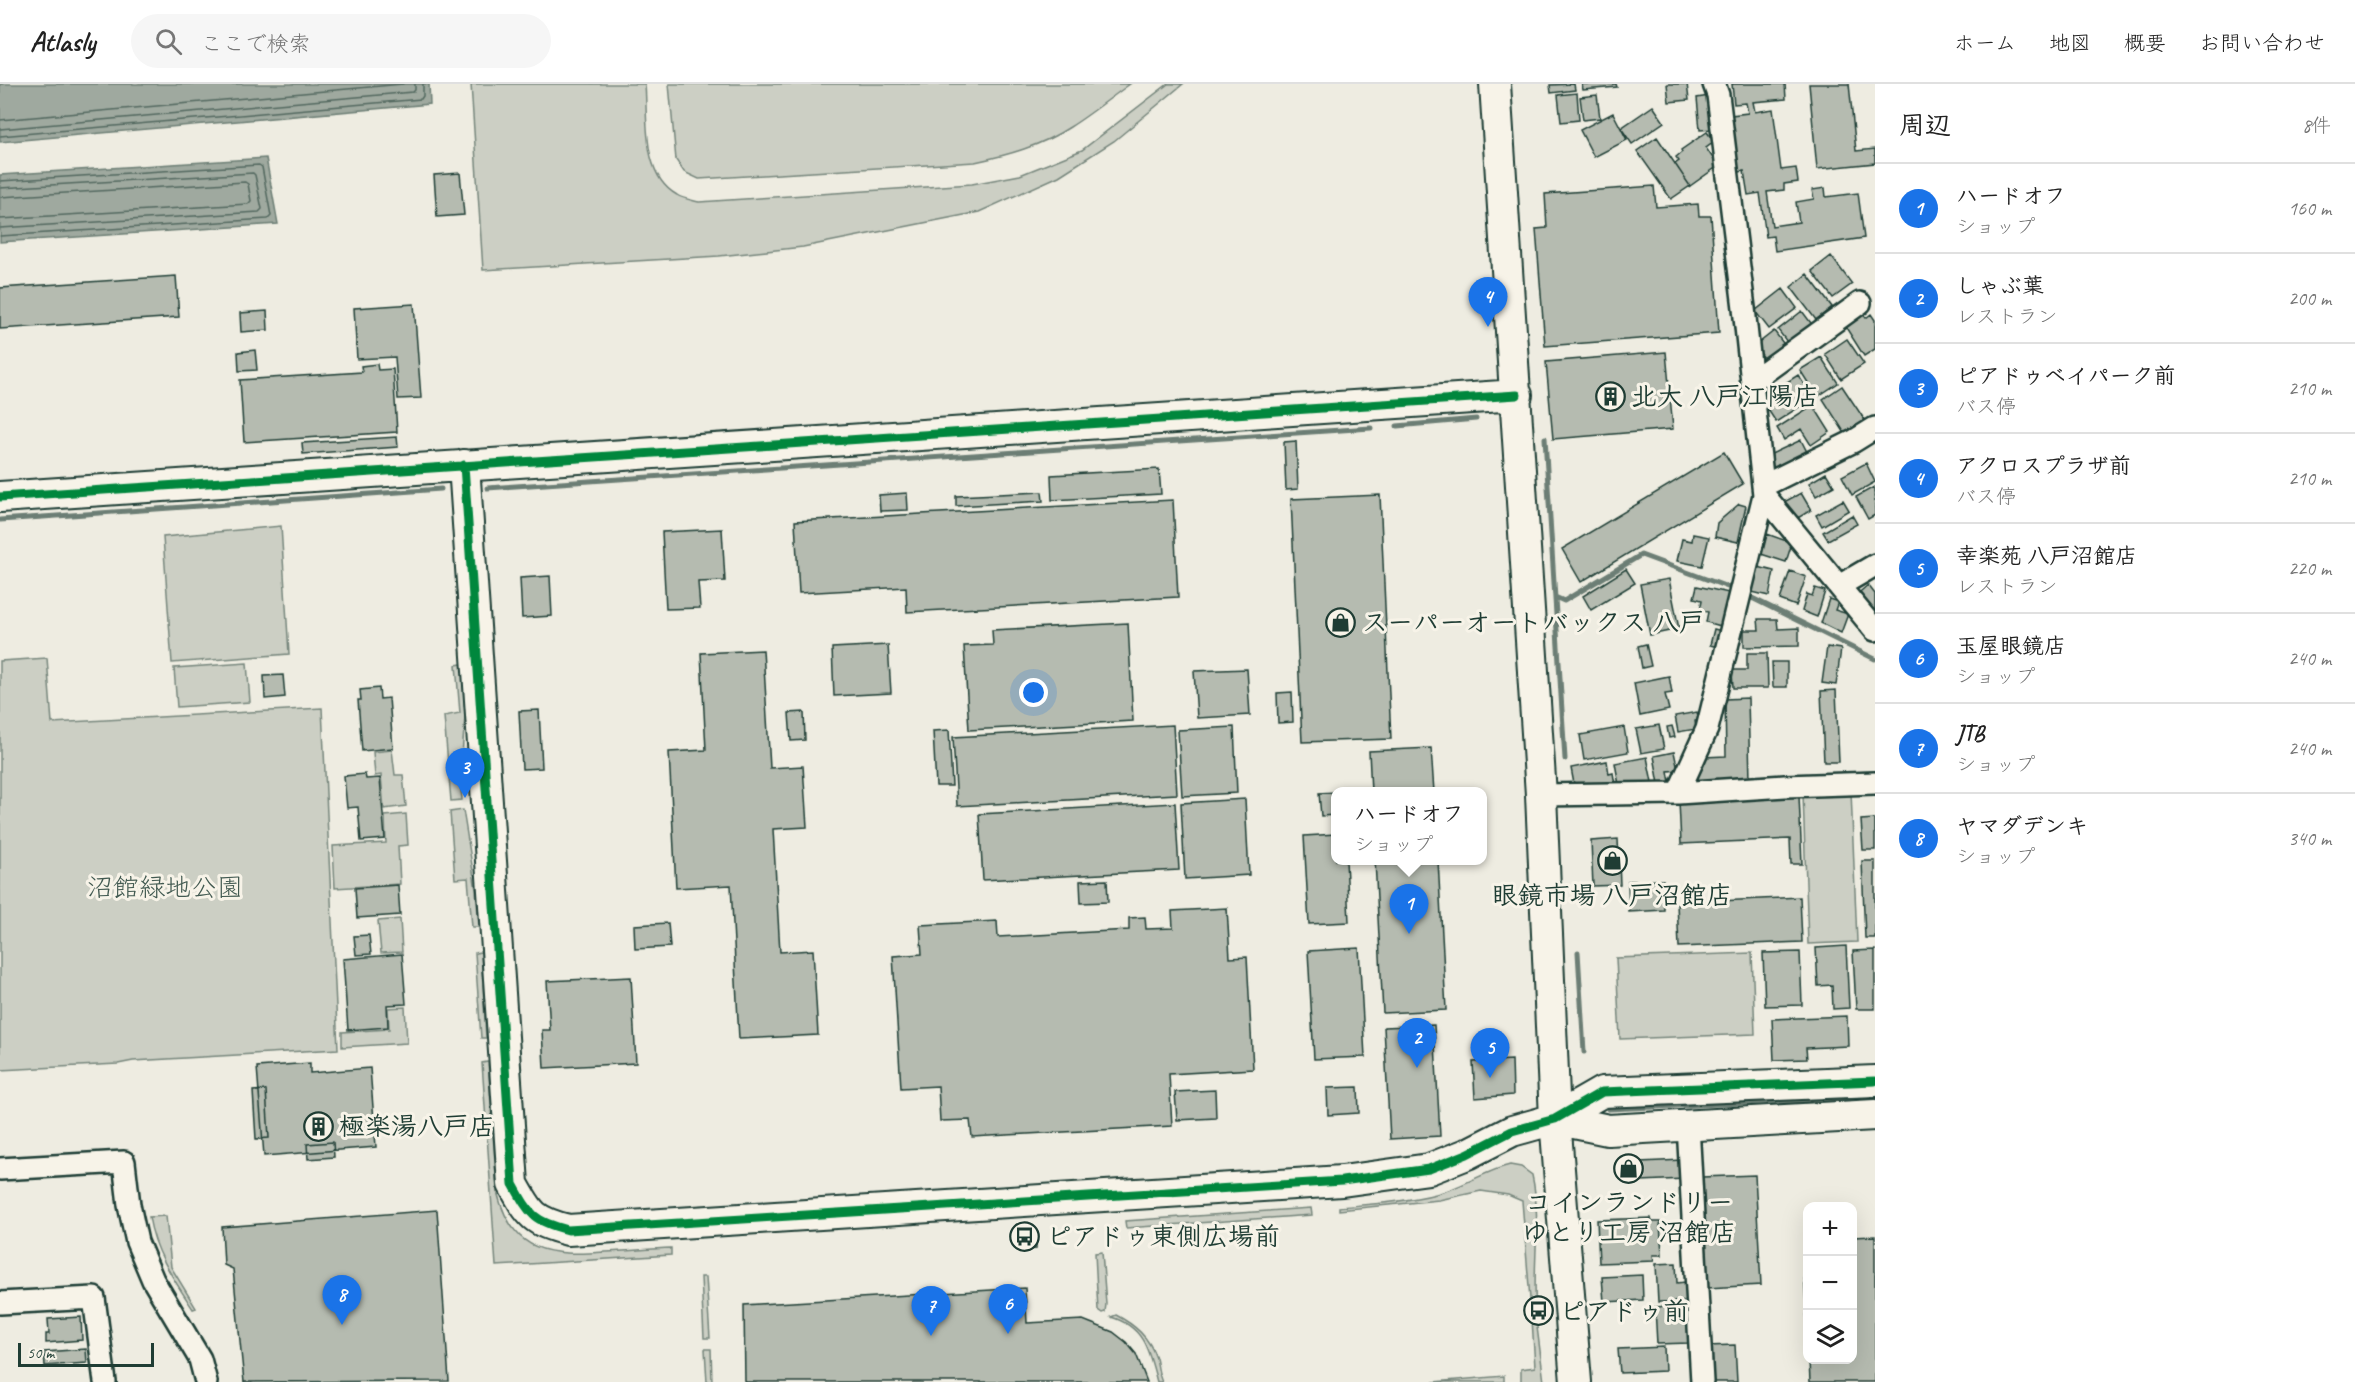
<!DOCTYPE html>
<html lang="ja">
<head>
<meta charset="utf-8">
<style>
	:root { --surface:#fff; --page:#f6f6f6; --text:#222; --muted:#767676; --line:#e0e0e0; --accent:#1a73e8 }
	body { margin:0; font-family:Caveat,"Klee One",sans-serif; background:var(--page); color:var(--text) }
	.controls { position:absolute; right:18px; bottom:18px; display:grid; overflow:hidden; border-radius:12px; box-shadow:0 6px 24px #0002 }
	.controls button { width:54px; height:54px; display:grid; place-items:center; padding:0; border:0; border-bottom:2px solid var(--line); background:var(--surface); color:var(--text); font:30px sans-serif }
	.scale { position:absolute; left:18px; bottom:15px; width:136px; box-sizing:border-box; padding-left:6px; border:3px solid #1f3d34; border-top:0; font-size:16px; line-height:21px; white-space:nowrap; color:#1f3d34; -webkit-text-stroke:4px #f7f3e8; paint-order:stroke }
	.you { position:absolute; left:1034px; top:609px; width:21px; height:21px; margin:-15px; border:4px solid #fff; border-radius:50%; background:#1a73e8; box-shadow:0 0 0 9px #1a73e833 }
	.badge { display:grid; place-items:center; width:39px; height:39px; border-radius:50%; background:var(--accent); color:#fff; font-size:20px; font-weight:700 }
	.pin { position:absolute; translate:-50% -50px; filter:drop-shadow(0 2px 3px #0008) }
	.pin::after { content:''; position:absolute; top:32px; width:21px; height:18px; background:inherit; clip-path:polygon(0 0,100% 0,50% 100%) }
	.popup { position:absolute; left:1331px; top:703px; width:156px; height:78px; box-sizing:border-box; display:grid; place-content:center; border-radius:12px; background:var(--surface); filter:drop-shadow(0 2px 4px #0005); font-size:20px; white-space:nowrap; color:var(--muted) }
	.popup b { font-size:22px; color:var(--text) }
	.popup::after { content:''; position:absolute; left:50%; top:100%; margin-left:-12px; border:12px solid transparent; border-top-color:var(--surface) }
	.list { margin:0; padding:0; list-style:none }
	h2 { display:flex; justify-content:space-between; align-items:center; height:78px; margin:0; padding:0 24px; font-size:26px }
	h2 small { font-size:20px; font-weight:400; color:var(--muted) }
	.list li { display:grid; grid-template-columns:39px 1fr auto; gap:18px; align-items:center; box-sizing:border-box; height:90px; padding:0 24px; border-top:2px solid var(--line) }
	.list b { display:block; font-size:22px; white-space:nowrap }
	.list p { margin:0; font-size:20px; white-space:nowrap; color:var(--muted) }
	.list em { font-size:20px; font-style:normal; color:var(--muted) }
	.icon { flex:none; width:33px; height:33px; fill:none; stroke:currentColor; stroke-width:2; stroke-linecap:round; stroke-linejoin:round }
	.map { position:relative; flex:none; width:1875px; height:1298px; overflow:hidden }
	header { display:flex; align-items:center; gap:36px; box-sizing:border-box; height:84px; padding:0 30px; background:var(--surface); border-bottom:2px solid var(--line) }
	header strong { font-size:28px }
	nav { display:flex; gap:33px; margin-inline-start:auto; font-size:21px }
	.search { width:420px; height:54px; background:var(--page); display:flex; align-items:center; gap:15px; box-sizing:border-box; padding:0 21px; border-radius:33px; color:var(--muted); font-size:22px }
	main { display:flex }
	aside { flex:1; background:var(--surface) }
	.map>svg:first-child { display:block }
</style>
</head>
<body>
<header>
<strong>Atlasly</strong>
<div class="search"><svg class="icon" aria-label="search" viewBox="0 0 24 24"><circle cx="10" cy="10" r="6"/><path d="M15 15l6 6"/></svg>ここで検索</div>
<nav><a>ホーム</a><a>地図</a><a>概要</a><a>お問い合わせ</a></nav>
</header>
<main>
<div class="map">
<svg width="1875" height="1298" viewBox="0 0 1875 1298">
	<rect width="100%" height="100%" fill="#eeece1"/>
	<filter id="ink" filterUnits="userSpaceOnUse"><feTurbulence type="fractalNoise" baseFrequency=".0167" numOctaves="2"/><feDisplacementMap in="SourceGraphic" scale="12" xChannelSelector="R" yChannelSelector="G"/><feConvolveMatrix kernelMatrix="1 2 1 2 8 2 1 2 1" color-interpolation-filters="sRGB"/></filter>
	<g filter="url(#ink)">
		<path fill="#cccfc4" stroke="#76867c" stroke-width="1.5" d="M471 0H645C648 35 641 91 677 111 683 115 692 116 699 118L972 100 1020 91 1082 66 1168 0H1183L1114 57 1059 92 979 128 803 163 719 172 483 186Z
			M669 0H1130C1110 14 1091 30 1070 43 1041 62 1008 71 975 78L699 95 684 88 676 76Z
			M281 442 289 570 172 579 163 453Z
			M47 574 52 639 322 624 338 965 133 977 118 980 0 986V577Z
			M247 579 250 618 177 623 174 584Z
			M462 580 465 632 460 696 462 716 451 717 444 632 460 629 456 581Z
			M392 666 395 691H403L406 722 384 725 381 691 375 692 373 668Z
			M1851 707 1857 858 1808 860 1803 709Z
			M463 726 476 806 479 843H472L468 794 455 795 450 728Z
			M406 730 408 761 398 762 400 800 335 804 333 762 386 759 385 732Z
			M400 835 402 868 381 869 378 837Z
			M481 868 486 954H481L475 869Z
			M1752 869 1755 950 1620 955 1616 874Z
			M405 923 407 959 342 963V948L389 945 388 924Z
			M488 978 497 1107C512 1170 550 1172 605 1168 627 1167 649 1165 671 1164V1171L496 1182 482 979Z
			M1510 1081 1521 1083 1532 1091C1542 1136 1532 1181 1536 1227H1531L1522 1117 1508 1111 1481 1107 1439 1116 1339 1126V1123C1371 1120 1405 1118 1436 1110 1464 1103 1484 1087 1510 1081Z
			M1311 1124 1312 1131 1126 1144 1125 1137Z
			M166 1132 171 1183 196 1224 193 1225C174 1196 155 1169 149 1133Z
			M1102 1168 1106 1220 1105 1228 1102 1229 1098 1226 1095 1169Z
			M701 1193H706L710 1254H704Z
			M1116 1231C1135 1241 1149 1253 1156 1274 1158 1282 1158 1290 1162 1298H1157C1149 1268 1145 1243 1111 1233Z
			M1532 1235H1536L1544 1298H1521V1285L1535 1283Z
			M705 1265H711L712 1298H707Z
			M1504 1292V1298H1433Z"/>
		<path fill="#9fa99f" stroke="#6c7e74" stroke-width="1.5" d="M0 0H429L430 20 0 58Z
			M266 74 278 140 0 158V91Z"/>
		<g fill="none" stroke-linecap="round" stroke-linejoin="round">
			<path stroke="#52685f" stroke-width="1.5" d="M0 36 403 0
				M0 45 413 8 415 6V0
				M0 52 421 15 423 12V0
				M0 97 259 81 262 83 271 132 268 135 0 152
				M0 104 253 89 255 91 262 125 259 128 0 144
				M0 113 245 98 248 100 251 117 248 120 0 135"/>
			<path stroke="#6c7e74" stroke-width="5" d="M1397 342 1476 335
				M1545 354 1565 675
				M487 404 1371 344
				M0 436 441 405
				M1555 513 1564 517 1641 471 1733 505
				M1750 513 1875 575
				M1578 868 1584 968
				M1608 1025 1875 1013"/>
		</g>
		<path fill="#b5bbb0" stroke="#1f3d34" stroke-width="1.5" d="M1574 0 1575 6 1551 9 1550 1Z
			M1582 0H1616L1617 3 1583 6Z
			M1667 0H1687L1689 16 1669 18Z
			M1732 0H1785L1786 15 1753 18 1755 28 1773 25 1781 86 1796 84 1798 98 1784 100V106L1767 108 1772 142 1799 138 1796 118 1814 115 1812 106 1825 104 1826 113 1858 109 1864 154 1775 167 1773 152 1766 153 1760 109 1748 111 1744 87 1739 88 1731 31 1748 29 1746 19 1734 20Z
			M1809 0H1849L1856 67 1875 65V79L1817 85Z
			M1577 9 1579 36 1561 38 1558 11Z
			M1597 11 1600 34 1583 36 1580 13Z
			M1709 12 1713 45 1700 46 1697 14Z
			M1653 22 1664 38 1632 60 1621 44Z
			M1613 29 1627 56 1594 73 1580 46Z
			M1707 48 1714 58 1706 64 1718 82 1690 102 1675 80 1679 77 1676 73 1682 68 1681 66Z
			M1657 53 1690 102 1671 115 1637 67Z
			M460 89 464 131 437 133 434 91Z
			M1654 102 1656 123 1698 120 1699 132H1711L1719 249 1545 262 1536 145 1547 144 1545 110Z
			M1831 172 1852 200 1833 214 1812 187Z
			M1807 190 1832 223 1816 236 1791 203Z
			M176 192 179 233 0 245V204Z
			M1783 205 1797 224 1769 245 1755 227Z
			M414 220 421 314 398 315 395 273 357 275 354 224Z
			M267 227 268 246 241 248 240 229Z
			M1802 227 1814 243 1790 262 1778 246Z
			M1863 230 1866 234 1871 230 1875 236V265L1864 272 1845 242Z
			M1774 247 1786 263 1767 278 1755 262Z
			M1847 255 1864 280 1841 295 1825 270Z
			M255 266 257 286 239 287 238 268Z
			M1666 268 1673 345 1553 355 1546 278Z
			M1821 273 1838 299 1817 313 1800 286Z
			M377 280 378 286 393 285 397 348 244 358 240 296 362 288 361 282Z
			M1798 291 1813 314 1776 338 1761 315Z
			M1842 302 1866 338 1846 351 1823 315Z
			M1813 321 1830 348 1811 361 1801 345 1784 356 1777 344Z
			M397 353 398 363 303 370 302 359Z
			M1801 356 1808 370 1774 386 1767 372Z
			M1296 357 1298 405 1286 406 1284 358Z
			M1724 368 1743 400 1581 498 1562 465Z
			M1866 379 1875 398 1852 411 1842 392Z
			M1159 385 1161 410 1052 416 1051 391Z
			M1826 389 1834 402 1816 412 1809 399Z
			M1874 403 1875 431 1868 435 1856 413Z
			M1042 408 1043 417 956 422V412Z
			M907 409 908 426 880 427 879 411Z
			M1801 409 1811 426 1793 437 1782 419Z
			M1380 411 1391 655 1302 658 1291 415Z
			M1173 416 1178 513 907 528 906 503 799 509 795 437Z
			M1843 416 1849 426 1822 442 1816 431Z
			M1739 420 1746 422 1738 458 1715 453 1717 439Z
			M1852 431 1857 440 1828 456 1823 448Z
			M722 445 725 497 698 498 700 524 666 525 662 448Z
			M1693 450 1709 453 1702 482 1677 477 1682 455 1692 457Z
			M1767 450 1792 459 1786 478 1761 470Z
			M1758 483 1774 487 1769 512 1752 508Z
			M1626 485 1635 499 1591 526 1583 512Z
			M1790 487 1806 493 1796 522 1780 516Z
			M550 492 552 532 522 534 520 494Z
			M1669 495 1679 545 1650 551 1640 500Z
			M1868 501 1875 510V530L1855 512Z
			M1697 502 1729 509 1721 542 1706 538 1708 528 1700 526 1702 516 1694 514Z
			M1815 504 1825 507 1817 533 1802 527 1807 510 1812 512Z
			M1829 515 1838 518 1835 526 1848 530 1841 549 1821 539Z
			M1758 535H1777L1778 545 1799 544V562L1744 563V546H1759Z
			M1128 539 1133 637 969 646 964 562 993 561 992 546Z
			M1714 545 1722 547 1718 563 1710 561Z
			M1646 560 1651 582 1642 584 1638 562Z
			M888 561 891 609 834 612 832 564Z
			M1827 563 1841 565 1836 601 1822 599Z
			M763 566 770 684 803 682 807 743 773 745 780 868 813 866 818 951 739 955 731 801 676 804 669 668 706 666 701 569Z
			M1747 569H1767L1768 604H1733L1732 586H1747Z
			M1772 578H1787V603H1773Z
			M1247 585 1250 631 1197 634 1194 587Z
			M283 591 285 613 265 615 264 592Z
			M1669 592 1672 609 1665 610 1669 626 1640 632 1634 599Z
			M379 604 380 615 389 614 393 664 362 667 358 616H361L360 606Z
			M1836 606 1839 678H1824L1821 607Z
			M1292 608 1293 638 1278 639 1277 609Z
			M1748 614 1750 697 1694 699 1704 673 1726 672 1725 615Z
			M539 626 542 684 522 685 519 627Z
			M804 628 805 656 791 657 789 629Z
			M1697 628 1699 636 1695 637 1696 645 1678 648 1675 632Z
			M1173 641 1177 710 957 722 953 653Z
			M1659 641 1664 665 1641 669 1636 645Z
			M1672 642 1675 653 1669 654 1667 643Z
			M1234 643 1237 709 1182 712 1178 646Z
			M1624 643 1628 668 1584 676 1580 651Z
			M949 646 952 702H936L933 647Z
			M1431 664 1434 708H1371L1369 667Z
			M1674 668 1678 686 1668 687 1670 698 1659 700 1654 672Z
			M1647 673 1652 698 1630 702 1629 699 1619 701 1615 679Z
			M1607 677 1609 690 1613 689 1615 701 1589 706 1587 700H1574L1571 684Z
			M365 690 366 695 380 694 385 755 361 757 358 723 347 724 344 692Z
			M1336 708V731L1321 732 1319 709Z
			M1799 712 1802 780H1791L1790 755 1681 760 1679 717Z
			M1245 715 1249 791 1185 795 1181 719Z
			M1175 719 1179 786 983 796 979 730Z
			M1875 735V766H1863L1861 736Z
			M1336 750V776H1346L1349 838 1309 840 1304 752Z
			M1618 755 1620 801 1593 802 1591 757Z
			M1375 776H1438L1446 926 1383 929Z
			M1862 777H1875V854H1865Z
			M1107 796 1108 818 1081 819 1080 797Z
			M1663 796 1664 826 1629 828 1628 797Z
			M398 801 400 831 357 834 355 804Z
			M1800 813 1802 858 1679 863 1677 819Z
			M1227 824 1230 874 1247 873 1253 985 1169 990 1172 1042 972 1053 970 1036 940 1037 938 1002 901 1004 893 872 922 870 920 841 997 837 998 853 1129 846V834L1145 833 1146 845 1173 844 1172 827Z
			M668 839 670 863 635 865 634 841Z
			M369 851 371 870 356 871 354 852Z
			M1846 862 1849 924 1833 925 1832 901 1818 902 1816 864Z
			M1359 864 1365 973 1314 975 1308 867Z
			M1875 866V925H1856L1853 867Z
			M1800 868 1802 921 1765 922 1763 869Z
			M402 870 406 920 387 921 388 943 348 946 343 875Z
			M631 893 636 979 544 984 542 946H550L547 897Z
			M1847 932 1848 962 1806 964 1807 975 1774 976 1772 935Z
			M1434 941 1440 1052 1390 1055 1384 943Z
			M1512 976 1513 1011 1475 1014 1473 978Z
			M310 979V989L370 984 376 1063 264 1072 257 983Z
			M1358 1003 1359 1029 1328 1031 1327 1004Z
			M266 1006 269 1054 256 1055 253 1007Z
			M1215 1006 1216 1034 1177 1036 1175 1008Z
			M333 1058 334 1073 308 1075 307 1060Z
			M1683 1076 1685 1095 1641 1097 1640 1078Z
			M1755 1091 1761 1201 1707 1204 1702 1093Z
			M437 1126 449 1297 244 1298 233 1185 224 1181 222 1143Z
			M1651 1134 1652 1138H1660L1662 1171H1653L1654 1177 1599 1179 1597 1136Z
			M1875 1152V1298H1810L1809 1276H1852V1153Z
			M1036 1158V1165L1023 1166V1159Z
			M1808 1167V1256L1803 1168Z
			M1676 1179 1677 1199 1685 1198 1686 1217 1658 1218 1656 1180Z
			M1642 1191 1643 1216 1604 1218 1602 1193Z
			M1025 1204 1027 1239 1083 1236 1113 1248 1126 1258 1136 1270 1147 1298H745L744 1221Z
			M1687 1221 1689 1259 1657 1260 1655 1223Z
			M81 1233 82 1256 46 1259V1250H49L48 1235Z
			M1735 1261 1737 1298H1709L1707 1262Z
			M1664 1263 1665 1287 1620 1289 1618 1265Z
			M86 1265 87 1279 45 1282 44 1268Z"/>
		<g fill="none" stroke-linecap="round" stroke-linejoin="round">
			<defs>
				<path id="street" d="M1752 297 1860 219
					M1763 402 1854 357 1875 344
					M1764 411 1875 546
					M1839 502 1875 481
					M1678 709 1707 645 1764 411 1744 224 1718 11 1714 0
					M1541 711 1678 709 1785 702 1875 699
					M1688 1041 1702 1298
					M0 1085 124 1078 129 1121 137 1158 153 1196 200 1275 206 1298
					M0 1219 94 1214 105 1298"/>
				<path id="secondary" d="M1495 0 1541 711 1555 1035 1576 1298
					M464 381 513 1100C530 1131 533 1137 568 1146L1342 1097 1429 1085 1467 1070 1512 1047 1555 1035 1602 1008 1875 997
					M0 413 1517 311
					M1555 1035 1608 1046 1875 1031"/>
			</defs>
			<use href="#street" stroke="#1f3d34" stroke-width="26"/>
			<use href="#secondary" stroke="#1f3d34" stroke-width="34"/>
			<use href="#street" stroke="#f7f3e8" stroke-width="21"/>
			<use href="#secondary" stroke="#f7f3e8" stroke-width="30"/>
			<defs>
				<path id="cycleway" d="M464 381 513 1100C530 1131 533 1137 568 1146L1342 1097 1429 1085 1467 1070 1512 1047 1555 1035 1602 1008 1875 997
					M0 413 1517 311"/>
			</defs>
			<use href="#cycleway" stroke="#f7f3e8" stroke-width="13"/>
			<use href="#cycleway" stroke="#00873e" stroke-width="9"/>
		</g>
	</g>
	<defs>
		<symbol id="building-ring" viewBox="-11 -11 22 22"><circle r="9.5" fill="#f7f3e8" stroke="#1f3d34" stroke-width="1.5"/><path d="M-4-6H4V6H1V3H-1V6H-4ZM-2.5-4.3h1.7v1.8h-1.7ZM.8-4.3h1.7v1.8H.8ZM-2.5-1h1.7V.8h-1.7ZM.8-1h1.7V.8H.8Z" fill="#1f3d34"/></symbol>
		<symbol id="shop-ring" viewBox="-11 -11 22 22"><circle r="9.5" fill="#f7f3e8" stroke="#1f3d34" stroke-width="1.5"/><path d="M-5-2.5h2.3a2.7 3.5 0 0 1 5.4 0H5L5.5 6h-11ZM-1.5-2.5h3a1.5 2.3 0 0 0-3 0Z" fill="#1f3d34"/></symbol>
		<symbol id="bus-ring" viewBox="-11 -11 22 22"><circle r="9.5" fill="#f7f3e8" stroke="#1f3d34" stroke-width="1.5"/><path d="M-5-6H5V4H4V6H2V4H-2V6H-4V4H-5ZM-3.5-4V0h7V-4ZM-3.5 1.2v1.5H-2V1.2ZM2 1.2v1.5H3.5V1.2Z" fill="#1f3d34"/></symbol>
	</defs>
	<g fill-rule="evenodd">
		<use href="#building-ring" x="1594" y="296" width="33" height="33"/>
		<use href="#shop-ring" x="1324" y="522" width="33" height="33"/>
		<use href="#shop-ring" x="1596" y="760" width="33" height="33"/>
		<use href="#building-ring" x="302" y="1026" width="33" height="33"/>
		<use href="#shop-ring" x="1612" y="1068" width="33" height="33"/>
		<use href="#bus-ring" x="1008" y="1136" width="33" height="33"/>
		<use href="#bus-ring" x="1522" y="1210" width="33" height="33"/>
	</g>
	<g text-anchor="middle" stroke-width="6" stroke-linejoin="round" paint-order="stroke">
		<g font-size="26" font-weight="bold" fill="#1f3d34" stroke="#f7f3e8" text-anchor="start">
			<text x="1631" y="321">北大 八戸江陽店</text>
			<text x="1362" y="547">スーパーオートバックス 八戸</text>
			<text x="1612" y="820" text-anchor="middle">眼鏡市場 八戸沼館店</text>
			<text x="339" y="1051">極楽湯八戸店</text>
			<text x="1629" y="1127" text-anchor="middle">コインランドリー<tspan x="1629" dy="30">ゆとり工房 沼館店</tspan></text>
			<text x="1046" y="1161">ピアドゥ東側広場前</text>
			<text x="1559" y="1236">ピアドゥ前</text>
		</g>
		<g font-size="26" fill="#425a51" stroke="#f7f3e8">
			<text x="165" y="812">沼館緑地公園</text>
		</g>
	</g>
</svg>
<div class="controls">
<button>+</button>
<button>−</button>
<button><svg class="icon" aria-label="layers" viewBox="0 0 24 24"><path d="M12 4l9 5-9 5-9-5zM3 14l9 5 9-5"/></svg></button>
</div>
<div class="scale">50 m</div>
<div class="you"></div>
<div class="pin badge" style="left:1409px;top:850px">1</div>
<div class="popup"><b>ハードオフ</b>ショップ</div>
<div class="pin badge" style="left:1417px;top:984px">2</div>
<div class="pin badge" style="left:465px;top:714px">3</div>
<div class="pin badge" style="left:1488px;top:243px">4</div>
<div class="pin badge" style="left:1490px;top:994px">5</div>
<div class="pin badge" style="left:1008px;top:1250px">6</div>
<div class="pin badge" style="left:931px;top:1252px">7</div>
<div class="pin badge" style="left:342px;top:1241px">8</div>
</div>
<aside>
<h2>周辺<small>8件</small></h2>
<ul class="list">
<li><span class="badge">1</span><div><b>ハードオフ</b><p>ショップ</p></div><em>160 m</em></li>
<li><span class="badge">2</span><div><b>しゃぶ葉</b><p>レストラン</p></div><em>200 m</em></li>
<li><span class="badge">3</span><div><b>ピアドゥベイパーク前</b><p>バス停</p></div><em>210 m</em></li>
<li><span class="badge">4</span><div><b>アクロスプラザ前</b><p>バス停</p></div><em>210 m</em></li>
<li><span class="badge">5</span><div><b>幸楽苑 八戸沼館店</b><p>レストラン</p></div><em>220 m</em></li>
<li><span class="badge">6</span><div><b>玉屋眼鏡店</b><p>ショップ</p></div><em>240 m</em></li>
<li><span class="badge">7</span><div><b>JTB</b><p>ショップ</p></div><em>240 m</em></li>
<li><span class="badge">8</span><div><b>ヤマダデンキ</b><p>ショップ</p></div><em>340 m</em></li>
</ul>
</aside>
</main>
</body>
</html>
